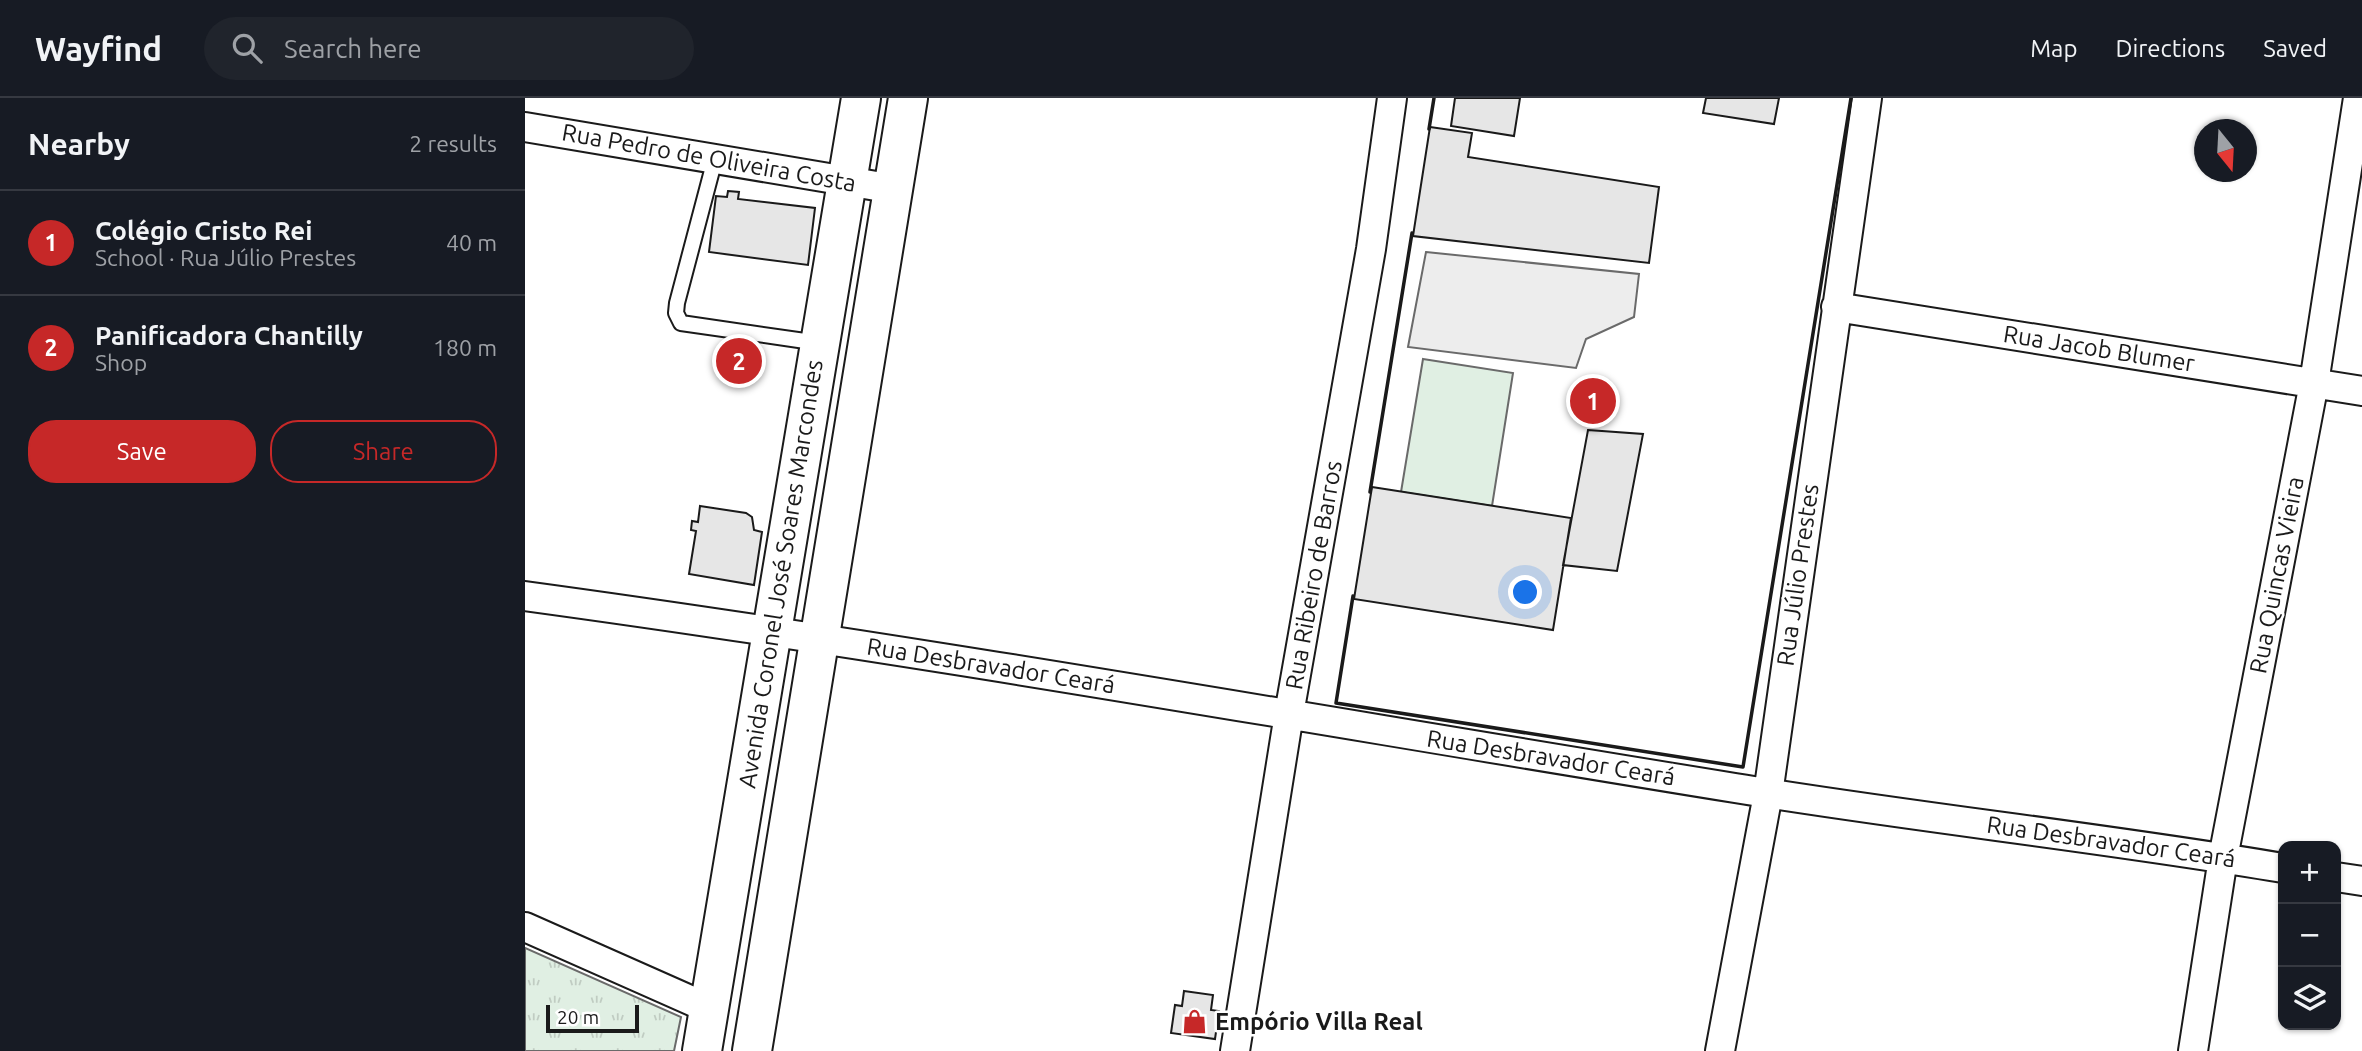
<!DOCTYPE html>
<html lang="en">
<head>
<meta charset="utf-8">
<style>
	:root { --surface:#171b24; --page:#20242c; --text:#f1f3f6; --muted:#9ea1a6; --line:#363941; --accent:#c62828 }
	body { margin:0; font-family:Ubuntu,sans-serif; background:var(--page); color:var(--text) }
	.controls { position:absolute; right:21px; bottom:21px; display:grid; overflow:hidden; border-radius:14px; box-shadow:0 2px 5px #0004 }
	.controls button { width:63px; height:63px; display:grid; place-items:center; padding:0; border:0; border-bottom:2px solid var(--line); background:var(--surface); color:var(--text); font:35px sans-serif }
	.compass { position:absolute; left:1669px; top:21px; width:63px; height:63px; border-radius:50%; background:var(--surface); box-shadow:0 2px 5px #0004; rotate:162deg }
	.scale { position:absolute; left:21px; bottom:18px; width:93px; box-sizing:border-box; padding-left:7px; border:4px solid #1a1a1a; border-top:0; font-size:19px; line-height:24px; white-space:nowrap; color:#1a1a1a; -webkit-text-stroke:5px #fff; paint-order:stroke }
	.you { position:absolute; left:1001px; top:495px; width:24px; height:24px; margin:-18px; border:5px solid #fff; border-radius:50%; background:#1a73e8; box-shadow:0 0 0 10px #1a73e833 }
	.badge { display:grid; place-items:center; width:46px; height:46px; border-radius:50%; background:var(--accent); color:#fff; font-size:23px; font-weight:700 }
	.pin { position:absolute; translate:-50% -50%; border:4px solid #fff; box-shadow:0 2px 7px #0006 }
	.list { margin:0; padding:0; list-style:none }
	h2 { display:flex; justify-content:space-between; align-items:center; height:91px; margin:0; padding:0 28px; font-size:30px }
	h2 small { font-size:23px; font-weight:400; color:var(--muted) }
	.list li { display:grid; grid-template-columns:46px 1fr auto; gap:21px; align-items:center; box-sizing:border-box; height:105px; padding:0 28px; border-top:2px solid var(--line) }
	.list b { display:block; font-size:26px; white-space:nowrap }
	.list p { margin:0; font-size:23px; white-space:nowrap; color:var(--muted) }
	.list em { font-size:23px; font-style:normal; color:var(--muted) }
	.actions { display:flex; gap:14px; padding:21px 28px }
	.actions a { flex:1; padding:16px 0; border:2px solid var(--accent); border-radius:28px; text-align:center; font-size:24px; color:var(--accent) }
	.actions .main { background:var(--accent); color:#fff }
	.icon { flex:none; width:38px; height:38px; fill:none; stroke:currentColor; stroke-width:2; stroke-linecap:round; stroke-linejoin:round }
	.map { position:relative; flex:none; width:1837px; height:953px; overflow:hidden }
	header { display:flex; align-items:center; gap:42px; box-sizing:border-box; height:98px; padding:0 35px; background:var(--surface); border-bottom:2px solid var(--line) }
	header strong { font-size:33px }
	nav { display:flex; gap:38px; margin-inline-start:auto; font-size:24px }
	.search { width:490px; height:63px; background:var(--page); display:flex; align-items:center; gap:18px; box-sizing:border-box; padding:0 24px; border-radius:38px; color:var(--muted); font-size:26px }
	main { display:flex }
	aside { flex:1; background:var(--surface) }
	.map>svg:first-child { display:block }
</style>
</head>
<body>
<header>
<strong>Wayfind</strong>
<div class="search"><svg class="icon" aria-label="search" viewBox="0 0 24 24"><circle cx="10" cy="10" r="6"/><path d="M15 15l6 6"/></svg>Search here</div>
<nav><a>Map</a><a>Directions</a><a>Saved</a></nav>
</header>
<main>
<aside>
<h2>Nearby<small>2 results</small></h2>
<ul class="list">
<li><span class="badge">1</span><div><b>Colégio Cristo Rei</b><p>School · Rua Júlio Prestes</p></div><em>40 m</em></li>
<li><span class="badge">2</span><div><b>Panificadora Chantilly</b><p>Shop</p></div><em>180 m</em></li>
</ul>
<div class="actions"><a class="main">Save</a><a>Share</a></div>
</aside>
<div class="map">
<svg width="1837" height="953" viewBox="0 0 1837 953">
	<defs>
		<pattern id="park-tufts" width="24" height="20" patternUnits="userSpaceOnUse" patternTransform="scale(1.75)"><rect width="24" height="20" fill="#e0efe3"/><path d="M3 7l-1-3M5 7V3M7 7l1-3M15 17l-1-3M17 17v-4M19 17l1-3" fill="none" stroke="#c0ccc2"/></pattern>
	</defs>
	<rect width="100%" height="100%" fill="#fff"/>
	<path fill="#e0efe3" stroke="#6a6a6a" stroke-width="2" d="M898 261 988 275 967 408 876 394Z"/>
	<path fill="url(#park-tufts)" stroke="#6a6a6a" stroke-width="2" d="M0 850 156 919 149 953H0Z"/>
	<path fill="#ededed" stroke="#6a6a6a" stroke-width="2" d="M901 154 1114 176 1109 219 1061 241 1051 270 883 249Z"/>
	<path fill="#e6e6e6" stroke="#1a1a1a" stroke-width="2" d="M930 0H995L989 38 926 28Z
		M1181 0H1254L1249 26 1178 15Z
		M905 29 947 35 943 59 1134 89 1124 165 888 138Z
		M203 93 214 94 213 101 290 110 283 167 184 154 191 98 202 99Z
		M1063 332 1118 336 1092 473 1038 467Z
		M847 389 1046 420 1028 532 829 501Z
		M175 408 221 415 227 419 229 432 237 434 229 487 164 476 171 433 166 432 167 423 173 424Z
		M659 893 688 897 686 912 694 913 690 941 646 935 650 907 657 908Z"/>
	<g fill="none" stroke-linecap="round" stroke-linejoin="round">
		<defs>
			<path id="lane" d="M190 61 152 205 151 215 156 225 294 245"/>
			<path id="street" d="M0 29 369 91
				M1311 209 1837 293
				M0 498C404 553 807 625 1210 690 1392 720 1576 739 1758 770
				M1811 779 1837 783
				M0 829 185 911
				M710 953 764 616 846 151 867 0
				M1195 953 1243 696 1342 0
				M1668 953 1698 760 1789 285 1833 0"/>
			<path id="secondary" d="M177 953 336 0
				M227 953 383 0"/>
		</defs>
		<use href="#lane" stroke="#1a1a1a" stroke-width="18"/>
		<use href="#street" stroke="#1a1a1a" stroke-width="32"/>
		<use href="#secondary" stroke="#1a1a1a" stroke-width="42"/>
		<use href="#lane" stroke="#fff" stroke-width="14"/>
		<use href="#street" stroke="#fff" stroke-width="28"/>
		<use href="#secondary" stroke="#fff" stroke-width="38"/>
		<path stroke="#1a1a1a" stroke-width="3.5" d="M904 31 909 0
			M845 394 887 135
			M828 498 811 605 1218 669 1326 0"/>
	</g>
	<defs>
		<symbol id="shop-bare" viewBox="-9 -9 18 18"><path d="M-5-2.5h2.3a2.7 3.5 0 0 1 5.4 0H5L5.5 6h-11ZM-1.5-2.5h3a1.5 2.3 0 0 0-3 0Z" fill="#c62828" stroke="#fff" stroke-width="2.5" paint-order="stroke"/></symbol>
	</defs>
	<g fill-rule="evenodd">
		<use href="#shop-bare" x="652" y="906" width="35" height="35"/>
	</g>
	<g text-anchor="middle" stroke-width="5" stroke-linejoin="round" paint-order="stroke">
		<g font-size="24" fill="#1a1a1a" stroke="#fff">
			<text transform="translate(184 60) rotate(10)" y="8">Rua Pedro de Oliveira Costa</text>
			<text transform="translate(1574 251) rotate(9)" y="8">Rua Jacob Blumer</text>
			<text transform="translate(256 476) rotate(-81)" y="8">Avenida Coronel José Soares Marcondes</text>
			<text transform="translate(789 477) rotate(-80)" y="8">Rua Ribeiro de Barros</text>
			<text transform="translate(1273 477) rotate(-82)" y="8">Rua Júlio Prestes</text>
			<text transform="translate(1752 477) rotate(-79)" y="8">Rua Quincas Vieira</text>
			<text transform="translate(466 568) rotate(9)" y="8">Rua Desbravador Ceará</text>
			<text transform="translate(1026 660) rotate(9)" y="8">Rua Desbravador Ceará</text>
			<text transform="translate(1586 744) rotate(8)" y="8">Rua Desbravador Ceará</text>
		</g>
		<g font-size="24" font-weight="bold" fill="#1a1a1a" stroke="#fff" text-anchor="start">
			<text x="690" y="932">Empório Villa Real</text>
		</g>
	</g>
</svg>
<div class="controls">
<button>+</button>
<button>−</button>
<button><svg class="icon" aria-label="layers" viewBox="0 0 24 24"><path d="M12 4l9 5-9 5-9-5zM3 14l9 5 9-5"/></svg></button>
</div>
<svg class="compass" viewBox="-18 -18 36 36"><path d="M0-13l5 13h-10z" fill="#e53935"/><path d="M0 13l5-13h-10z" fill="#9ea1a6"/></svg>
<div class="scale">20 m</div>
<div class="you"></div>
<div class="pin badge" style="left:1068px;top:303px">1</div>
<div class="pin badge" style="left:214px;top:263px">2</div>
</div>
</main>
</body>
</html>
